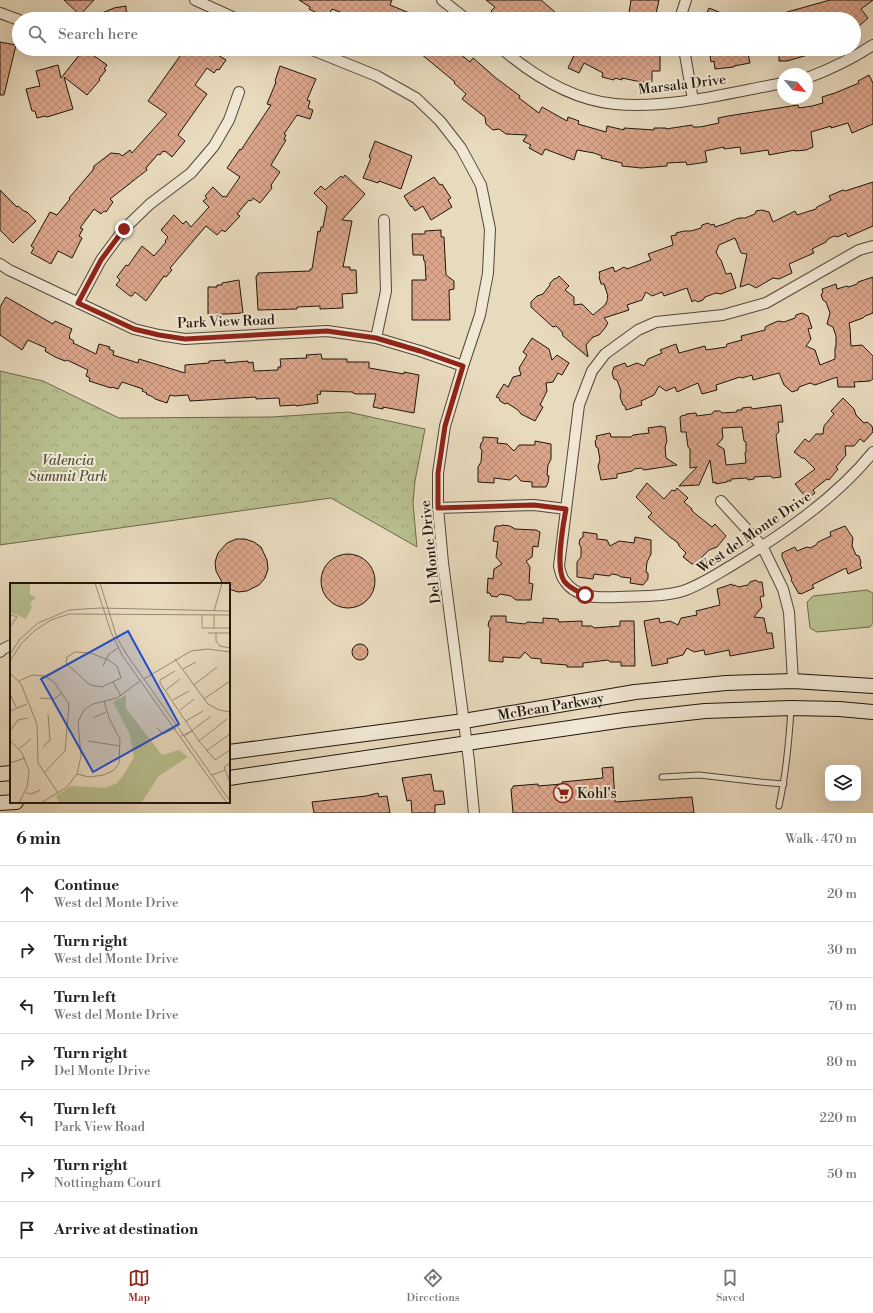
<!DOCTYPE html>
<html lang="en">
<head>
<meta charset="utf-8">
<style>
	:root { --surface:#fff; --page:#f2f2f2; --text:#222; --muted:#767676; --line:#e0e0e0; --accent:#8f2418 }
	body { margin:0; font-family:"Libre Bodoni",serif; background:var(--page); color:var(--text) }
	.controls { position:absolute; right:12px; bottom:12px; display:grid; overflow:hidden; border-radius:8px; box-shadow:0 4px 16px #0002 }
	.controls button { width:36px; height:36px; display:grid; place-items:center; padding:0; border:0; border-bottom:1px solid var(--line); background:var(--surface); color:var(--text); font:20px sans-serif }
	.compass { position:absolute; left:777px; top:68px; width:36px; height:36px; border-radius:50%; background:var(--surface); box-shadow:0 4px 16px #0002; rotate:119deg }
	.stop { position:absolute; width:12px; height:12px; margin:-9px; border:3px solid #8f2418; border-radius:50%; background:#fff }
	.stop.end { background:#8f2418; border-color:#fff; box-shadow:0 1px 4px #0008 }
	.list { margin:0; padding:0; list-style:none }
	h2 { display:flex; justify-content:space-between; align-items:center; height:52px; margin:0; padding:0 16px; font-size:17px }
	h2 small { font-size:13px; font-weight:400; color:var(--muted) }
	.list li { display:grid; grid-template-columns:26px 1fr auto; gap:12px; align-items:center; box-sizing:border-box; height:56px; padding:0 16px; border-top:1px solid var(--line) }
	.list b { display:block; font-size:15px; white-space:nowrap }
	.list p { margin:0; font-size:13px; white-space:nowrap; color:var(--muted) }
	.list em { font-size:13px; font-style:normal; color:var(--muted) }
	.icon { flex:none; width:22px; height:22px; fill:none; stroke:currentColor; stroke-width:2; stroke-linecap:round; stroke-linejoin:round }
	.map { position:relative; flex:none; width:873px; height:813px; overflow:hidden }
	.search { position:absolute; background:var(--surface); box-shadow:0 4px 16px #0002; left:12px; right:12px; top:12px; height:44px; display:flex; align-items:center; gap:10px; box-sizing:border-box; padding:0 14px; border-radius:22px; color:var(--muted); font-size:15px }
	.sheet { height:444px; background:var(--surface) }
	nav { display:flex; justify-content:space-around; align-items:center; box-sizing:border-box; height:56px; border-top:1px solid var(--line); background:var(--surface); font-size:11px; color:var(--muted) }
	nav a { display:grid; justify-items:center; gap:2px }
	nav .on { color:var(--accent) }
	.map>svg:first-child { display:block }
</style>
</head>
<body>
<div class="map">
<svg width="873" height="813" viewBox="0 0 873 813">
	<defs>
		<pattern id="forest-crowns" width="20" height="18" patternUnits="userSpaceOnUse"><rect width="20" height="18" fill="#b8bf8f"/><path d="M2 6a3 3 0 1 1 6 0M12 15a3 3 0 1 1 6 0" fill="none" stroke="#9ea37a"/></pattern>
		<pattern id="building-cross-hatch" width="8" height="8" patternUnits="userSpaceOnUse"><rect width="8" height="8" fill="#dba58a"/><path d="M0 0l8 8M0 8l8-8" fill="none" stroke="#bc8d76"/></pattern>
	</defs>
	<rect width="100%" height="100%" fill="#e8dabd"/>
	<filter id="stains"><feTurbulence type="fractalNoise" baseFrequency=".005" numOctaves="4"/><feColorMatrix values="0 0 0 0 .2 0 0 0 0 .09 0 0 0 0 .02 0 0 0 .5 -.17"/></filter>
	<radialGradient id="worn" r=".72"><stop offset=".6" stop-color="#630" stop-opacity="0"/><stop offset="1" stop-color="#630" stop-opacity=".3"/></radialGradient>
	<path fill="url(#forest-crowns)" stroke="#6c6a4e" d="M0 371 43 381 119 418 272 417 348 412 425 429 415 481 413 503 417 547 331 498 0 545Z"/>
	<path fill="#b8bf8f" stroke="#6c6a4e" d="M867 590 873 593V623L870 627 817 632 810 628 807 602 813 596Z"/>
	<path fill="url(#building-cross-hatch)" stroke="#1f150c" fill-rule="evenodd" d="M64 0H94L80 15Z
		M299 0H392L390 5 424 19H352L353 17 332 9 327 18 309 9 310 7Z
		M486 0H541L563 19H500L491 11 495 7Z
		M631 0H659L655 19H628Z
		M830 0H873L861 9 868 18 859 26 854 19H773V16Z
		M126 6V11L136 19H88L114 8Z
		M709 8 736 19H704Z
		M0 42 16 45 4 95H0Z
		M84 49 107 65 104 69 106 70 99 79 100 80 87 95 64 77 73 109 47 117 45 116 37 118 35 111H32L26 89 40 86 36 71 58 65 61 78Z
		M185 49H208L226 60 219 70 217 69 214 73 207 68 195 85 207 94 178 135 185 141 172 157 165 151V152L163 151 160 155 158 154 146 168 147 170 110 199 113 202 106 212 104 211 101 214 94 209 80 228 83 229 79 236 82 238 72 258 58 251 51 264 31 253 34 248 31 246 50 212 57 215 70 199 69 198 93 170 94 166 111 153 120 154 122 156 130 150 132 153 167 114 148 101Z
		M415 49H454L470 62 473 58 496 78 520 96 519 98 539 113 542 107 567 121 568 117 579 121 578 124 606 132 607 126 624 130V128L654 130V128H666V129L692 125 693 127H700L719 123 718 118 728 116 798 105 799 108 812 106 823 103 822 97 835 93 859 83 858 81 869 75 873 83V124L852 133 848 123 831 128V126L811 132 813 147 806 150 795 151V150L769 155 768 150 741 154 740 147 724 149V147L705 151 707 162 687 165 686 162 667 163V166L641 168 622 166V163L601 158 602 156 594 153 577 150 574 160 545 149 542 155 529 148 531 145 523 141 527 135 506 134 499 129 493 130 486 124 485 117 462 99 466 94 454 83 455 82Z
		M577 49H660V71H652V82H641L622 78V80L615 78 614 80 602 77 603 73 584 63 579 73 568 68Z
		M709 49H747L750 63 734 66V67L715 69 714 61 711 62Z
		M779 49H817L818 52 787 61H779Z
		M280 66 316 79 307 100 310 101 308 108 313 110 310 119 297 115 286 131 284 134 286 135 284 139 286 140 271 165 280 172 271 185 272 188 260 203 253 198 251 201 249 200 237 214 240 216 225 232 222 230 217 235 206 226 170 268 172 270 166 277 164 276 146 301 135 292 132 296H130L116 285 120 280 117 277 126 265 128 266 142 246 154 256 166 242 165 241 168 237 161 230 174 215 183 224 186 221 191 227 209 207 203 201 207 198 205 196 213 187 223 197 224 196 226 197 240 177 227 168 240 149 241 150 271 105 267 104 276 82 275 81Z
		M375 141 412 156 401 189 379 181 378 183 363 178 371 158 369 157Z
		M345 175 365 194 342 220 352 221 343 267H350V270H356L357 293 342 294 343 308 320 309V306L297 307V309L258 310 256 276 258 275V273L310 271V269H312L318 231 320 232 321 227H323L327 206 314 193 321 186 325 190 341 176 343 178Z
		M434 177 440 185 442 184 451 198 448 200 452 207 431 220 423 206 415 211 412 206 411 207 404 196Z
		M873 182V226L848 237 846 233 837 237 834 236 828 239 826 242 812 249 814 253 789 264 792 273 779 279 773 278 756 288 749 284 740 287 747 254 741 253 735 238 719 245 716 252 719 258 721 260 726 274 731 273 736 288 721 294 716 293 705 297 703 300 698 302 695 300 692 302 687 288 664 296 662 292 652 296 646 292 642 300 627 305 629 310 604 318 608 323 605 328 599 335 593 337 586 345 588 357 563 336 562 332 556 326 553 327 531 307V302L537 296 543 294 550 285V283L554 279 557 278 559 276 569 286 565 290 574 297V305L582 304 593 315 605 305 608 299 607 297 608 296 604 284H601L599 277 600 275 599 272 613 267 615 272 624 267 627 269 651 260 648 254 673 245 671 236 676 235V233L684 231H691L701 228 702 225 708 223 711 225 714 224 715 227 730 222 731 221 739 218H745L755 214 756 211 762 210 769 212 773 222 795 211 797 215 816 209 817 207 831 200 829 196 843 190 845 191Z
		M0 190 17 207 18 206 24 211 27 212 36 221 13 243 0 230Z
		M441 230V237H444L446 275 454 281V289L449 290 450 320H412V280H426L425 261H424L423 255H413L412 234H425V231Z
		M873 277V313L865 316 863 318 849 323 850 328 851 346 862 345 873 356V379L870 381 854 382 855 387H838L837 377 815 385 810 383 799 387 798 390 792 392 784 385 779 373 753 380 752 375 742 378 740 377 716 385 717 390 702 394 698 383 677 392 675 387 666 391 659 386 654 395 641 401 642 405 626 410 625 406 623 405 620 397 621 391 617 380 614 379 612 373 614 367 625 363 627 367 637 363 644 366 648 359 662 353 660 350 676 344 679 353 705 346 706 350 726 347 727 344 742 340 741 336 765 330V327L771 324 778 321 784 322 795 318 796 315 802 313 808 316 812 328 808 329 811 339 806 346 815 350 820 365 835 359V348L836 346V336L833 327 827 324 830 313 826 302 823 300 821 295 823 292 822 289 836 284 837 289 847 286 849 287 857 284 858 282Z
		M239 280 243 313 208 315V287H217V285H222V283Z
		M6 297 53 324 55 321 72 329 69 336 70 337 69 338 74 341 73 343 96 354 99 344 110 347 109 349 114 351 113 355 138 363 139 359 185 373V365L209 363V361L225 360V363L248 361V363L253 362 254 371 278 370V367H281L280 359 307 358 306 355 321 354 322 359H347V362H369V368L404 374V372L419 375 414 413 383 407V409L373 407 376 394H356L353 393V392L320 391 321 394 317 395 318 403 296 406V405L280 406 279 398 256 399V397L190 401 188 395 174 396 170 395 167 403 155 399 153 397 146 394 147 393 142 391 143 389 122 382 118 389 112 387 111 388 89 381 90 378 86 376 88 370 67 360 65 361 55 357 45 351 46 348 28 340 22 350 0 335V307Z
		M532 338 549 349 552 360 557 355 569 363 562 375 558 373 553 382 546 383 547 391 540 405 543 407 535 421 521 414 518 410 507 403 505 404 500 401 499 398 496 397 504 384 508 387 513 377 521 375 519 368 527 355 523 352Z
		M843 398 854 409 856 415 864 423 867 422 872 426 873 432 864 442 860 439 854 446H845L846 455 836 467 838 469 829 480 827 479 813 490 815 493 807 499 795 484 815 469 804 458H802L794 452 805 439 809 442 816 434H823L824 426 834 414 831 411Z
		M781 405 783 422H778L779 432 776 435 781 477 773 478 770 476 754 477V479L748 480 747 478 731 479V481H727V482L716 484V482L713 483 710 460 699 485 679 486 697 467 690 468V449L688 447 686 432H681L680 417 681 416 686 415V414L696 413 697 416 712 414 714 411H720L722 413 737 412V410H742V408L751 407 752 409ZM742 427 744 441 746 442V451L745 453 746 463 726 465 724 449 717 445 723 438 722 428Z
		M662 426V427H665L667 441 665 447 666 458 677 465 644 470 641 468 634 469 632 471 617 474V478L601 480 598 466 600 460 598 448 596 447 595 441 597 439 596 436 610 433 611 437H631L633 435 649 433 648 428Z
		M483 437 498 438 497 443 507 444 514 451 519 445H535V441L551 444V459L548 465 547 475 549 476 548 483 546 487H532V482L521 481 516 475 510 480 494 478V483L478 482V467L481 462 482 450 480 448 481 443 483 441Z
		M647 483 664 499 672 490 675 491 677 488 688 498 684 502 692 509V511L712 527 715 524 726 536 717 547 709 550 702 557 703 560 699 564H692L683 557 686 553 679 546 678 543 673 539 671 538 648 517 652 513 636 497Z
		M502 525 510 526 515 529 536 530 540 532 538 547 533 546 532 557 526 561 530 567 529 583 533 584 531 600H516L511 596 500 594 497 597 491 596 490 593H487L488 578 493 579 494 569 502 564 496 557 498 542 493 541 495 527 496 526H501Z
		M845 526 853 538 852 546 856 555 859 556 861 562 860 565 862 568 848 574 846 568 812 585 814 588 801 594 800 593 799 594 791 580 792 579 782 557V553L795 547 797 551 807 547 810 548 816 545 818 542 831 536 830 532Z
		M583 532 597 534V539L607 540 610 546 619 541 634 543 635 537 651 540V554L647 562 646 572 648 573V579L643 585 630 583 631 578 621 577 618 575 612 574 609 576 594 574 593 579 577 577V562L581 557V547L579 544 580 539 583 537Z
		M236 539H245L254 542 261 547 267 560 268 569 265 578 259 585 247 591 238 592 229 589V584H223L216 571 215 562 218 553 227 543Z
		M321 581a27 27 0 1 1 54 0a27 27 0 1 1-54 0Z
		M756 580 758 582H762L764 596 760 597 762 607 754 617 764 618 767 633H772L774 648 730 656 729 650 705 655 704 650 694 652 687 648 683 655 667 659 668 663 652 666 644 621 659 618 660 623 670 621 678 625 681 618 697 615 696 611 720 605 717 589 732 584 733 586 735 585 738 587 748 585 750 582Z
		M491 616H506V622L525 624 527 622 543 623V618L558 619 559 622 582 621V626H592L594 628 620 626V621H634L635 666H621V662H610L608 660 583 663V667H567V665L541 663V659L531 658 525 652 520 658 503 657V662L489 661 490 628 488 626 489 621 491 619Z
		M352 652a8 8 0 1 1 16 0a8 8 0 1 1-16 0Z
		M613 767 615 802 692 797 694 813H513L511 789 513 788V786L538 784V786L562 784V782L603 778 602 768Z
		M431 774 434 791H443L445 804 435 805V813H412L411 800 407 801 402 778Z
		M378 793 379 797 387 796 390 813H314L312 802 366 796Z"/>
	<g fill="none" stroke-linecap="round" stroke-linejoin="round">
		<defs>
			<path id="service" d="M662 777 699 775 760 782 784 784
				M779 806C786 774 789 742 791 709"/>
			<path id="minor" d="M195 0 237 19
				M442 0 466 19
				M0 13 19 20
				M681 19 682 12 686 0
				M310 49 377 76 416 98 440 121 461 148 481 185 490 229 488 273 480 315 463 366 445 426 438 473V508L443 563 469 761 474 813
				M502 49C534 76 572 100 615 104 671 109 728 93 783 83
				M684 49 693 100
				M807 78C831 69 852 59 873 45
				M873 246 859 250 766 303 723 315 656 322 638 330 605 354 592 371 579 405 559 566C560 570 561 576 564 580 576 599 600 598 619 597 640 596 663 597 683 591 701 585 717 574 734 564 783 534 837 497 873 452
				M0 264 9 270 134 329 159 335 185 339 327 331 376 338 420 351 463 366
				M78 303 101 260 124 229 150 204 191 173 214 146 229 120 239 92
				M376 338 386 291 384 220
				M721 501 762 546 783 589 789 612 793 681
				M438 508 534 505 566 509
				M0 652 3 649 11 645"/>
			<g id="secondary">
				<path id="s1" d="M229 752 464 721 635 692 726 683 793 681 873 686"/>
				<path d="M0 774 11 773"/>
				<path d="M229 778 624 720 705 711 791 708 839 709 873 712"/>
				<path d="M0 803 16 802"/>
			</g>
		</defs>
		<use href="#service" stroke="#514638" stroke-width="7"/>
		<use href="#minor" stroke="#514638" stroke-width="12"/>
		<use href="#secondary" stroke="#1f150c" stroke-width="16"/>
		<use href="#service" stroke="#f0e7d4" stroke-width="5"/>
		<use href="#minor" stroke="#f0e7d4" stroke-width="10"/>
		<use href="#secondary" stroke="#f0e7d4" stroke-width="14"/>
	</g>
	<g fill="none" stroke-linecap="round" stroke-linejoin="round">
		<path stroke="#8f2418" stroke-width="5" d="M124 229 101 260 78 303 134 329 159 335 185 339 327 331 376 338 420 351 463 366 445 426 438 473V508L534 505 566 509C563 526 555 567 564 581 569 588 577 591 585 595"/>
	</g>
	<defs>
		<symbol id="supermarket-ring" viewBox="-11 -11 22 22"><circle r="9.5" fill="#f0e7d4" stroke="#8f2418" stroke-width="1.5"/><path d="M-6-5.5h2.5l.6 2H6L4.5 2H-2.5L-4.4-4H-6ZM-1.5 3.2a1.3 1.3 0 1 0 .1 0ZM3 3.2a1.3 1.3 0 1 0 .1 0Z" fill="#8f2418"/></symbol>
	</defs>
	<g fill-rule="evenodd">
		<use href="#supermarket-ring" x="552" y="782" width="22" height="22"/>
	</g>
	<g text-anchor="middle" stroke-width="4" stroke-linejoin="round" paint-order="stroke">
		<g font-size="14" fill="#1f150c" stroke="#f0e7d4">
			<text transform="translate(682 84) rotate(-7)" y="5">Marsala Drive</text>
			<text transform="translate(226 321) rotate(-2)" y="5">Park View Road</text>
			<text transform="translate(754 532) rotate(-34)" y="5">West del Monte Drive</text>
			<text transform="translate(430 552) rotate(-96)" y="5">Del Monte Drive</text>
			<text dy="5" stroke="none"><textPath href="#s1" startOffset="325">McBean Parkway</textPath></text>
		</g>
		<g font-size="14" font-style="italic" fill="#55503a" stroke="#f0e7d4">
			<text x="68" y="465">Valencia<tspan x="68" dy="16">Summit Park</tspan></text>
		</g>
		<g font-size="14" fill="#1f150c" stroke="#f0e7d4" text-anchor="start">
			<text x="577" y="798">Kohl's</text>
		</g>
	</g>
	<g transform="translate(10 583)">
		<rect width="220" height="220" fill="#e8dabd"/>
		<path d="M0 0H20V11L26 15 20 20 22 24 16 36 0 29Z" fill="#b8bf8f"/>
		<path d="M116 112V125L152 172 169 167 178 174 149 193 131 220H49L46 213 61 203 96 205 107 200 114 191 124 174 120 152 103 119Z" fill="#b8bf8f"/>
		<path fill="none" stroke="#988b76" stroke-width="1" d="M85 0 101 49 112 72 217 220M90 0 107 55 117 72 220 218M204 28 212 0M0 31 7 34 0 44M192 32V45H220M204 45V32M198 50H220M206 50V58L210 63 220 65M65 69 81 70 98 77 107 83 111 95 92 104 80 102 56 80 57 74ZM0 71 10 56 28 40 59 27 90 25 220 28M165 76 198 121 209 127 220 129M0 78 11 61 24 48 41 37 59 31 220 32M93 83 99 71 108 65M173 86 186 79M165 88 150 97V100L189 158 205 177 220 167M0 90 11 101 27 141 28 180 48 210M134 96 181 68 198 66 220 69M9 98 22 92 35 93 44 99 59 121 55 168 34 190M103 99 111 113M184 102 207 84M156 107 170 96M0 111 6 124M30 115 44 116 52 110M194 116 220 98M163 117 179 108M170 127 184 116M0 128 17 121M83 135 96 129M176 138 193 128M147 145 153 151 166 145M0 148 8 137 18 135M171 153 182 148M175 153 201 133M0 157 12 170 19 188 17 204 9 220M78 158 110 163M189 158 217 136M33 164 40 157 38 131M9 166 21 156M196 168 220 151M0 180 15 175M220 180 214 184 220 199M67 191 79 194 94 192 104 187 109 180 110 156 99 135 94 118M202 192 215 187M16 210 21 211 30 207M31 220 57 204 67 191 71 173 68 139 74 127 83 121 107 115 130 98"/>
		<path fill="#1d4ed8" fill-opacity="0.15" stroke="#1d4ed8" stroke-width="2" d="M118 48 169 141 83 189 31 96Z"/>
		<rect width="220" height="220" fill="none" stroke="#1f150c" stroke-width="2"/>
	</g>
	<rect width="100%" height="100%" filter="url(#stains)"/>
	<rect width="100%" height="100%" fill="url(#worn)"/>
</svg>
<div class="controls">
<button><svg class="icon" aria-label="layers" viewBox="0 0 24 24"><path d="M12 4l9 5-9 5-9-5zM3 14l9 5 9-5"/></svg></button>
</div>
<svg class="compass" viewBox="-18 -18 36 36"><path d="M0-13l5 13h-10z" fill="#e53935"/><path d="M0 13l5-13h-10z" fill="#767676"/></svg>
<div class="stop" style="left:585px;top:595px"></div>
<div class="stop end" style="left:124px;top:229px"></div>
<div class="search"><svg class="icon" aria-label="search" viewBox="0 0 24 24"><circle cx="10" cy="10" r="6"/><path d="M15 15l6 6"/></svg>Search here</div>
</div>
<section class="sheet">
<h2>6 min<small>Walk · 470 m</small></h2>
<ul class="list">
<li><svg class="icon" aria-label="ahead" viewBox="0 0 24 24"><path d="M12 20V5M6 11l6-6 6 6"/></svg><div><b>Continue</b><p>West del Monte Drive</p></div><em>20 m</em></li>
<li><svg class="icon" aria-label="right" viewBox="0 0 24 24"><path d="M7 20v-9h11M14 6l5 5-5 5"/></svg><div><b>Turn right</b><p>West del Monte Drive</p></div><em>30 m</em></li>
<li><svg class="icon" aria-label="left" viewBox="0 0 24 24"><path d="M17 20v-9H6M10 6l-5 5 5 5"/></svg><div><b>Turn left</b><p>West del Monte Drive</p></div><em>70 m</em></li>
<li><svg class="icon" aria-label="right" viewBox="0 0 24 24"><path d="M7 20v-9h11M14 6l5 5-5 5"/></svg><div><b>Turn right</b><p>Del Monte Drive</p></div><em>80 m</em></li>
<li><svg class="icon" aria-label="left" viewBox="0 0 24 24"><path d="M17 20v-9H6M10 6l-5 5 5 5"/></svg><div><b>Turn left</b><p>Park View Road</p></div><em>220 m</em></li>
<li><svg class="icon" aria-label="right" viewBox="0 0 24 24"><path d="M7 20v-9h11M14 6l5 5-5 5"/></svg><div><b>Turn right</b><p>Nottingham Court</p></div><em>50 m</em></li>
<li><svg class="icon" aria-label="arrive" viewBox="0 0 24 24"><path d="M6 21V4h12l-3 4 3 4H6"/></svg><div><b>Arrive at destination</b></div></li>
</ul>
</section>
<nav>
<a class="on"><svg class="icon" aria-label="map" viewBox="0 0 24 24"><path d="M3 6l6-2 6 2 6-2v14l-6 2-6-2-6 2zM9 4v14M15 6v14"/></svg>Map</a>
<a><svg class="icon" aria-label="directions" viewBox="0 0 24 24"><path d="M12 3l9 9-9 9-9-9zM9 14v-3h6M13 9l2 2-2 2"/></svg>Directions</a>
<a><svg class="icon" aria-label="saved" viewBox="0 0 24 24"><path d="M7 4h10v16l-5-4-5 4z"/></svg>Saved</a>
</nav>
</body>
</html>
